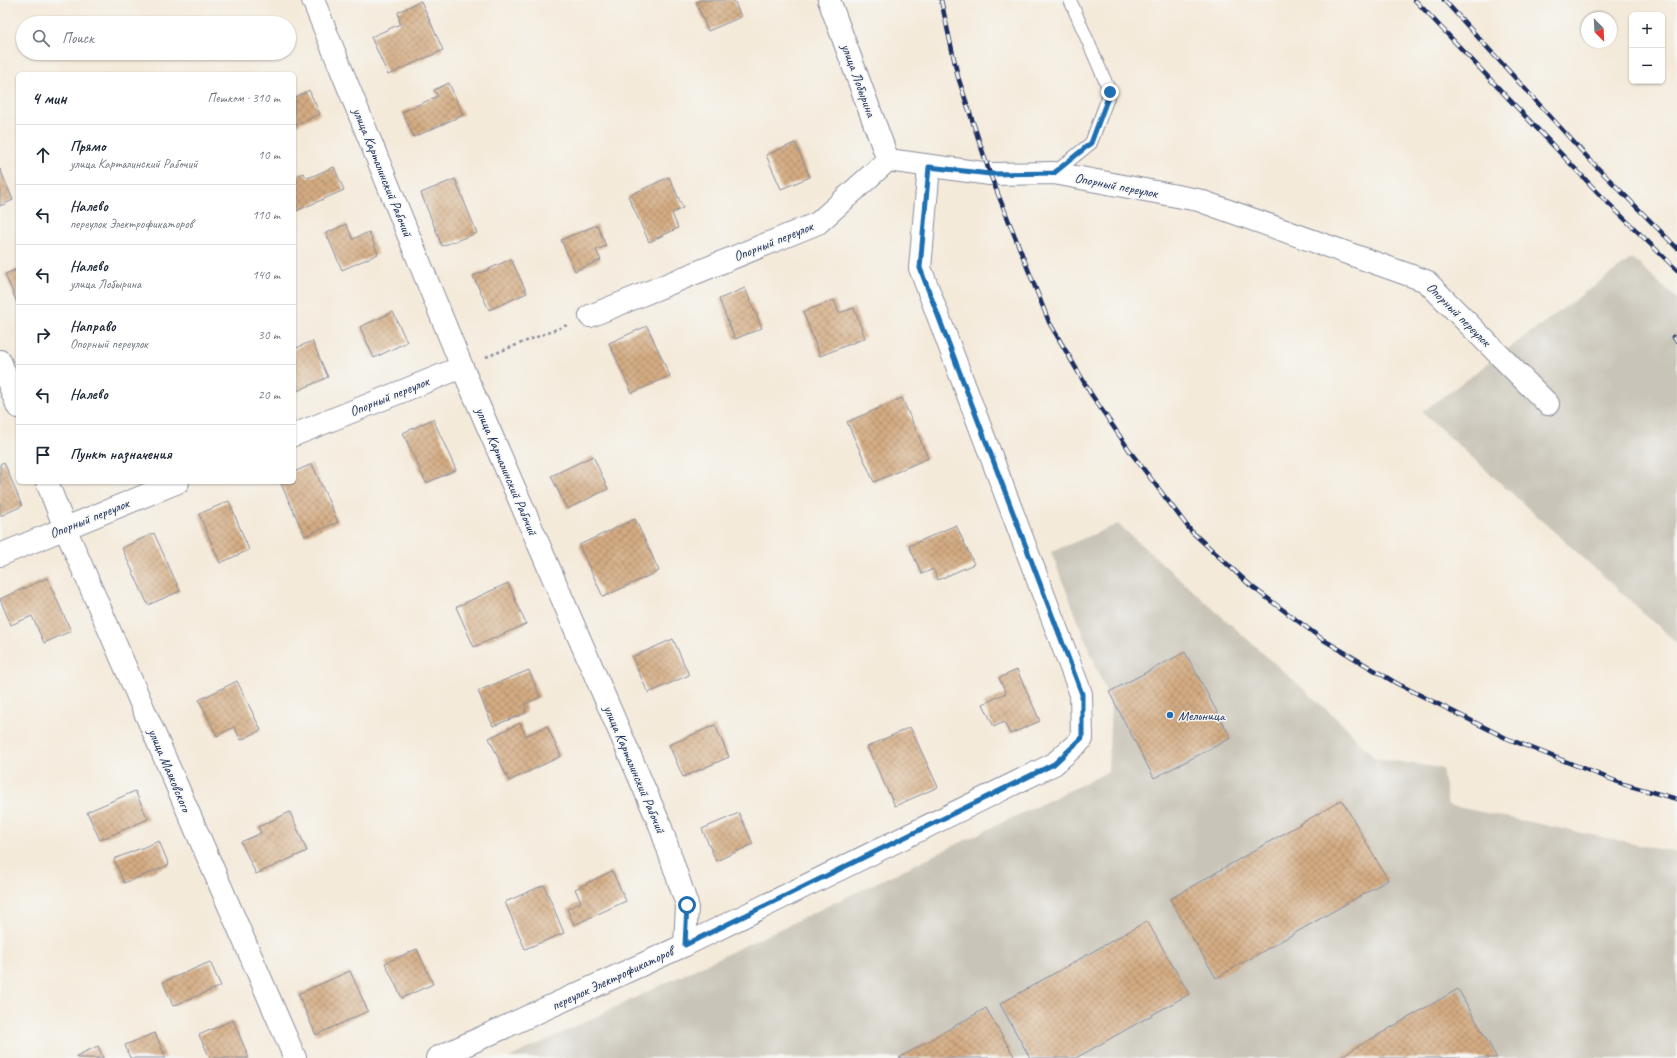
<!DOCTYPE html>
<html lang="ru">
<head>
<meta charset="utf-8">
<style>
	:root { --surface:#fff; --page:#f2f2f3; --text:#1f2937; --muted:#747a83; --line:#e0e1e3 }
	body { margin:0; font-family:Caveat,sans-serif; background:var(--page); color:var(--text) }
	.controls { position:absolute; right:12px; top:12px; display:grid; overflow:hidden; border-radius:6px; box-shadow:0 1px 3px #0004 }
	.controls button { width:36px; height:36px; display:grid; place-items:center; padding:0; border:0; border-bottom:1px solid var(--line); background:var(--surface); color:var(--text); font:20px sans-serif }
	.compass { position:absolute; left:1581px; top:12px; width:36px; height:36px; border-radius:50%; background:var(--surface); box-shadow:0 1px 3px #0004; rotate:156deg }
	.stop { position:absolute; width:12px; height:12px; margin:-9px; border:3px solid #1f6fb2; border-radius:50%; background:#fff }
	.stop.end { background:#1f6fb2; border-color:#fff; box-shadow:0 1px 4px #0008 }
	.list { margin:0; padding:0; list-style:none }
	h2 { display:flex; justify-content:space-between; align-items:center; height:52px; margin:0; padding:0 16px; font-size:17px }
	h2 small { font-size:13px; font-weight:400; color:var(--muted) }
	.list li { display:grid; grid-template-columns:26px 1fr auto; gap:12px; align-items:center; box-sizing:border-box; height:60px; padding:0 16px; border-top:1px solid var(--line) }
	.list b { display:block; font-size:15px; white-space:nowrap }
	.list p { margin:0; font-size:13px; white-space:nowrap; color:var(--muted) }
	.list em { font-size:13px; font-style:normal; color:var(--muted) }
	.icon { flex:none; width:22px; height:22px; fill:none; stroke:currentColor; stroke-width:2; stroke-linecap:round; stroke-linejoin:round }
	.map { position:relative; flex:none; width:1677px; height:1058px; overflow:hidden }
	.search { position:absolute; background:var(--surface); box-shadow:0 1px 3px #0004; left:16px; top:16px; width:280px; height:44px; display:flex; align-items:center; gap:10px; box-sizing:border-box; padding:0 14px; border-radius:22px; color:var(--muted); font-size:15px }
	.panel { position:absolute; background:var(--surface); box-shadow:0 1px 3px #0004; left:16px; top:72px; width:280px; height:412px; border-radius:6px }
	.map>svg:first-child { display:block }
</style>
</head>
<body>
<div class="map">
<svg width="1677" height="1058" viewBox="0 0 1677 1058">
	<defs>
		<pattern id="building-cross-hatch" width="8" height="8" patternUnits="userSpaceOnUse"><rect width="8" height="8" fill="#d4ac82"/><path d="M0 0l8 8M0 8l8-8" fill="none" stroke="#ab8c6e"/></pattern>
	</defs>
	<rect width="100%" height="100%" fill="#f6f6f2"/>
	<filter id="ink" filterUnits="userSpaceOnUse"><feTurbulence type="fractalNoise" baseFrequency=".025" numOctaves="2"/><feDisplacementMap in="SourceGraphic" scale="8" xChannelSelector="R" yChannelSelector="G"/><feConvolveMatrix kernelMatrix="1 2 1 2 8 2 1 2 1" color-interpolation-filters="sRGB"/></filter>
	<filter id="wash" filterUnits="userSpaceOnUse"><feTurbulence type="fractalNoise" baseFrequency=".012" numOctaves="4" result="noise"/><feDisplacementMap in="SourceGraphic" scale="16" xChannelSelector="R" yChannelSelector="G"/><feGaussianBlur stdDeviation="0.9" result="paint"/><feColorMatrix in="noise" values="0 0 0 0 0 0 0 0 0 0 0 0 0 0 0 0 0 1.4 0 .05"/><feComposite in="paint" operator="in"/></filter>
	<g filter="url(#wash)">
		<rect width="100%" height="100%" fill="#f4eada"/>
		<path fill="#c9c4b8" d="M1632 258 1677 299V643L1422 412Z
			M1118 524 1346 727 1374 758 1442 768 1448 805 1677 853V1058H509L1108 772 1111 704 1051 552Z"/>
		<g id="blocks">
			<path fill="url(#building-cross-hatch)" d="M701 0H734L741 17 708 31 696 2Z
				M421 1 443 50 388 75 371 37 400 24 398 12Z
				M449 83 463 115 414 137 402 112 438 96 434 90Z
				M309 90 320 114 294 126V98Z
				M795 143 810 177 781 189 766 155Z
				M334 167 344 190 294 212V177L303 173 308 178Z
				M0 169 13 200 0 206Z
				M669 177 683 208 672 213 678 228 649 242 628 196Z
				M455 179 477 233 442 246 421 193Z
				M346 224 353 239 369 232 378 254 342 270 326 233Z
				M597 225 606 246 596 250 601 260 575 271 561 240Z
				M511 259 527 293 489 310 473 276Z
				M18 269V305L5 274Z
				M745 288 762 328 735 339 719 299Z
				M834 300 839 313 854 308 865 338 820 356 803 312Z
				M393 312 407 342 374 358 360 327Z
				M647 326 670 376 632 393 609 343Z
				M312 341 328 377 295 392 294 349Z
				M902 398 928 458 874 482 847 422Z
				M433 419 456 470 426 483 403 433Z
				M593 456 608 489 567 509 551 476Z
				M4 462 22 506 0 516V464Z
				M312 464 338 522 305 536 280 482H294V472Z
				M229 501 249 550 220 563 199 514Z
				M635 519 659 571 603 597 579 545Z
				M956 525 974 564 938 580 933 569 922 574 909 546Z
				M154 533 180 591 148 605 122 548Z
				M47 578 71 631 44 643 32 616 11 625 0 599Z
				M508 583 526 624 474 647 456 607Z
				M673 639 689 675 648 693 632 657Z
				M1185 652 1231 738 1154 778 1109 692Z
				M529 670 540 697 525 704 526 713 493 726 478 691Z
				M1017 670 1040 721 1010 734 1004 722 994 727 983 704 1006 693 999 678Z
				M237 681 261 730 241 740 234 727 217 736 199 700Z
				M520 723 526 736 547 726 561 756 509 781 489 738Z
				M715 725 729 757 683 777 669 745Z
				M910 727 938 787 895 806 867 747Z
				M135 791 148 819 100 840 87 812Z
				M1342 800 1388 880 1216 978 1170 899Z
				M290 812 307 851 256 874 241 842 261 833 258 827Z
				M739 813 753 844 716 861 702 829Z
				M159 841 169 865 124 883 114 859Z
				M612 871 626 901 574 925 567 909 581 902 575 889Z
				M544 885 564 933 525 949 505 902Z
				M1147 921 1189 994 1076 1058H1030L1000 1004Z
				M417 949 433 984 402 998 385 963Z
				M210 962 221 986 173 1006 163 982Z
				M350 971 368 1011 316 1035 298 994Z
				M1458 989 1497 1058H1338Z
				M986 1008 1015 1058H899Z
				M233 1020 249 1058H210L199 1035Z
				M155 1033 166 1058H130L125 1045Z
				M98 1046 103 1058H77L76 1056Z"/>
		</g>
	</g>
	<g filter="url(#ink)">
		<use href="#blocks" fill-opacity="0" stroke="#888c9c" stroke-width="1"/>
		<g fill="none" stroke-linecap="round" stroke-linejoin="round">
			<defs>
				<path id="lane" d="M1054 173 1091 143 1110 92 1070 0"/>
				<path id="street" d="M829 0 888 160
					M590 316 818 223 888 160 990 174 1054 173 1198 200 1426 281 1548 404
					M0 361 18 407
					M294 435 462 367
					M47 482 65 528 295 1058
					M0 555 178 482
					M685 945 1054 764 1082 739 1081 694 920 268 929 167"/>
				<path id="secondary" d="M313 0 462 367 660 825 687 905 685 945 437 1058"/>
			</defs>
			<use href="#lane" stroke="#888c9c" stroke-width="14"/>
			<use href="#street" stroke="#888c9c" stroke-width="24"/>
			<use href="#secondary" stroke="#888c9c" stroke-width="24"/>
			<path stroke="#888c9c" stroke-width="2.5" stroke-dasharray="3 3" stroke-linecap="butt" d="M486 357 567 325"/>
			<use href="#lane" stroke="#fff" stroke-width="12"/>
			<use href="#street" stroke="#fff" stroke-width="22"/>
			<use href="#secondary" stroke="#fff" stroke-width="22"/>
			<defs>
				<path id="rail" d="M941 0 958 77 990 174 1049 322 1091 394 1132 454 1191 531 1251 586 1322 639 1396 683 1506 738 1623 784 1677 799
					M1415 0 1603 198 1677 270
					M1444 0 1589 159 1677 248
					M1673 337 1677 341"/>
			</defs>
			<use href="#rail" stroke="#1b2f5e" stroke-width="4.5"/>
			<use href="#rail" stroke="#f6f6f2" stroke-width="3" stroke-dasharray="9" stroke-linecap="butt"/>
		</g>
	</g>
	<g fill="none" stroke-linecap="round" stroke-linejoin="round" filter="url(#ink)">
		<path stroke="#1f6fb2" stroke-width="5" d="M687 905 685 945 1054 764 1082 738V694L920 268 929 167 990 174 1054 173 1091 143 1110 92"/>
	</g>
	<circle fill="#1f6fb2" stroke="#f6f6f2" stroke-width="1.5" cx="1170" cy="715" r="4"/>
	<g text-anchor="middle" stroke-width="3" stroke-linejoin="round" paint-order="stroke">
		<g font-size="14" fill="#1b2f5e" stroke="#f6f6f2">
			<text transform="translate(859 80) rotate(70)" y="5">улица Лобырина</text>
			<text transform="translate(383 172) rotate(68)" y="5">улица Карталинский Рабочий</text>
			<text transform="translate(1116 185) rotate(11)" y="5">Опорный переулок</text>
			<text transform="translate(773 241) rotate(-22)" y="5">Опорный переулок</text>
			<text transform="translate(1459 314) rotate(45)" y="5">Опорный переулок</text>
			<text transform="translate(389 396) rotate(-22)" y="5">Опорный переулок</text>
			<text transform="translate(507 471) rotate(67)" y="5">улица Карталинский Рабочий</text>
			<text transform="translate(89 518) rotate(-22)" y="5">Опорный переулок</text>
			<text transform="translate(635 769) rotate(67)" y="5">улица Карталинский Рабочий</text>
			<text transform="translate(170 770) rotate(67)" y="5">улица Маяковского</text>
			<text transform="translate(612 978) rotate(-25)" y="5">переулок Электрофикаторов</text>
		</g>
		<g font-size="14" fill="#1b2f5e" stroke="#f6f6f2" text-anchor="start">
			<text x="1178" y="720">Мельница</text>
		</g>
	</g>
</svg>
<div class="controls">
<button>+</button>
<button>−</button>
</div>
<svg class="compass" viewBox="-18 -18 36 36"><path d="M0-13l5 13h-10z" fill="#e53935"/><path d="M0 13l5-13h-10z" fill="#747a83"/></svg>
<div class="stop" style="left:687px;top:905px"></div>
<div class="stop end" style="left:1110px;top:92px"></div>
<div class="search"><svg class="icon" aria-label="search" viewBox="0 0 24 24"><circle cx="10" cy="10" r="6"/><path d="M15 15l6 6"/></svg>Поиск</div>
<section class="panel">
<h2>4 мин<small>Пешком · 310 m</small></h2>
<ul class="list">
<li><svg class="icon" aria-label="ahead" viewBox="0 0 24 24"><path d="M12 20V5M6 11l6-6 6 6"/></svg><div><b>Прямо</b><p>улица Карталинский Рабочий</p></div><em>10 m</em></li>
<li><svg class="icon" aria-label="left" viewBox="0 0 24 24"><path d="M17 20v-9H6M10 6l-5 5 5 5"/></svg><div><b>Налево</b><p>переулок Электрофикаторов</p></div><em>110 m</em></li>
<li><svg class="icon" aria-label="left" viewBox="0 0 24 24"><path d="M17 20v-9H6M10 6l-5 5 5 5"/></svg><div><b>Налево</b><p>улица Лобырина</p></div><em>140 m</em></li>
<li><svg class="icon" aria-label="right" viewBox="0 0 24 24"><path d="M7 20v-9h11M14 6l5 5-5 5"/></svg><div><b>Направо</b><p>Опорный переулок</p></div><em>30 m</em></li>
<li><svg class="icon" aria-label="left" viewBox="0 0 24 24"><path d="M17 20v-9H6M10 6l-5 5 5 5"/></svg><div><b>Налево</b></div><em>20 m</em></li>
<li><svg class="icon" aria-label="arrive" viewBox="0 0 24 24"><path d="M6 21V4h12l-3 4 3 4H6"/></svg><div><b>Пункт назначения</b></div></li>
</ul>
</section>
</div>
</body>
</html>
